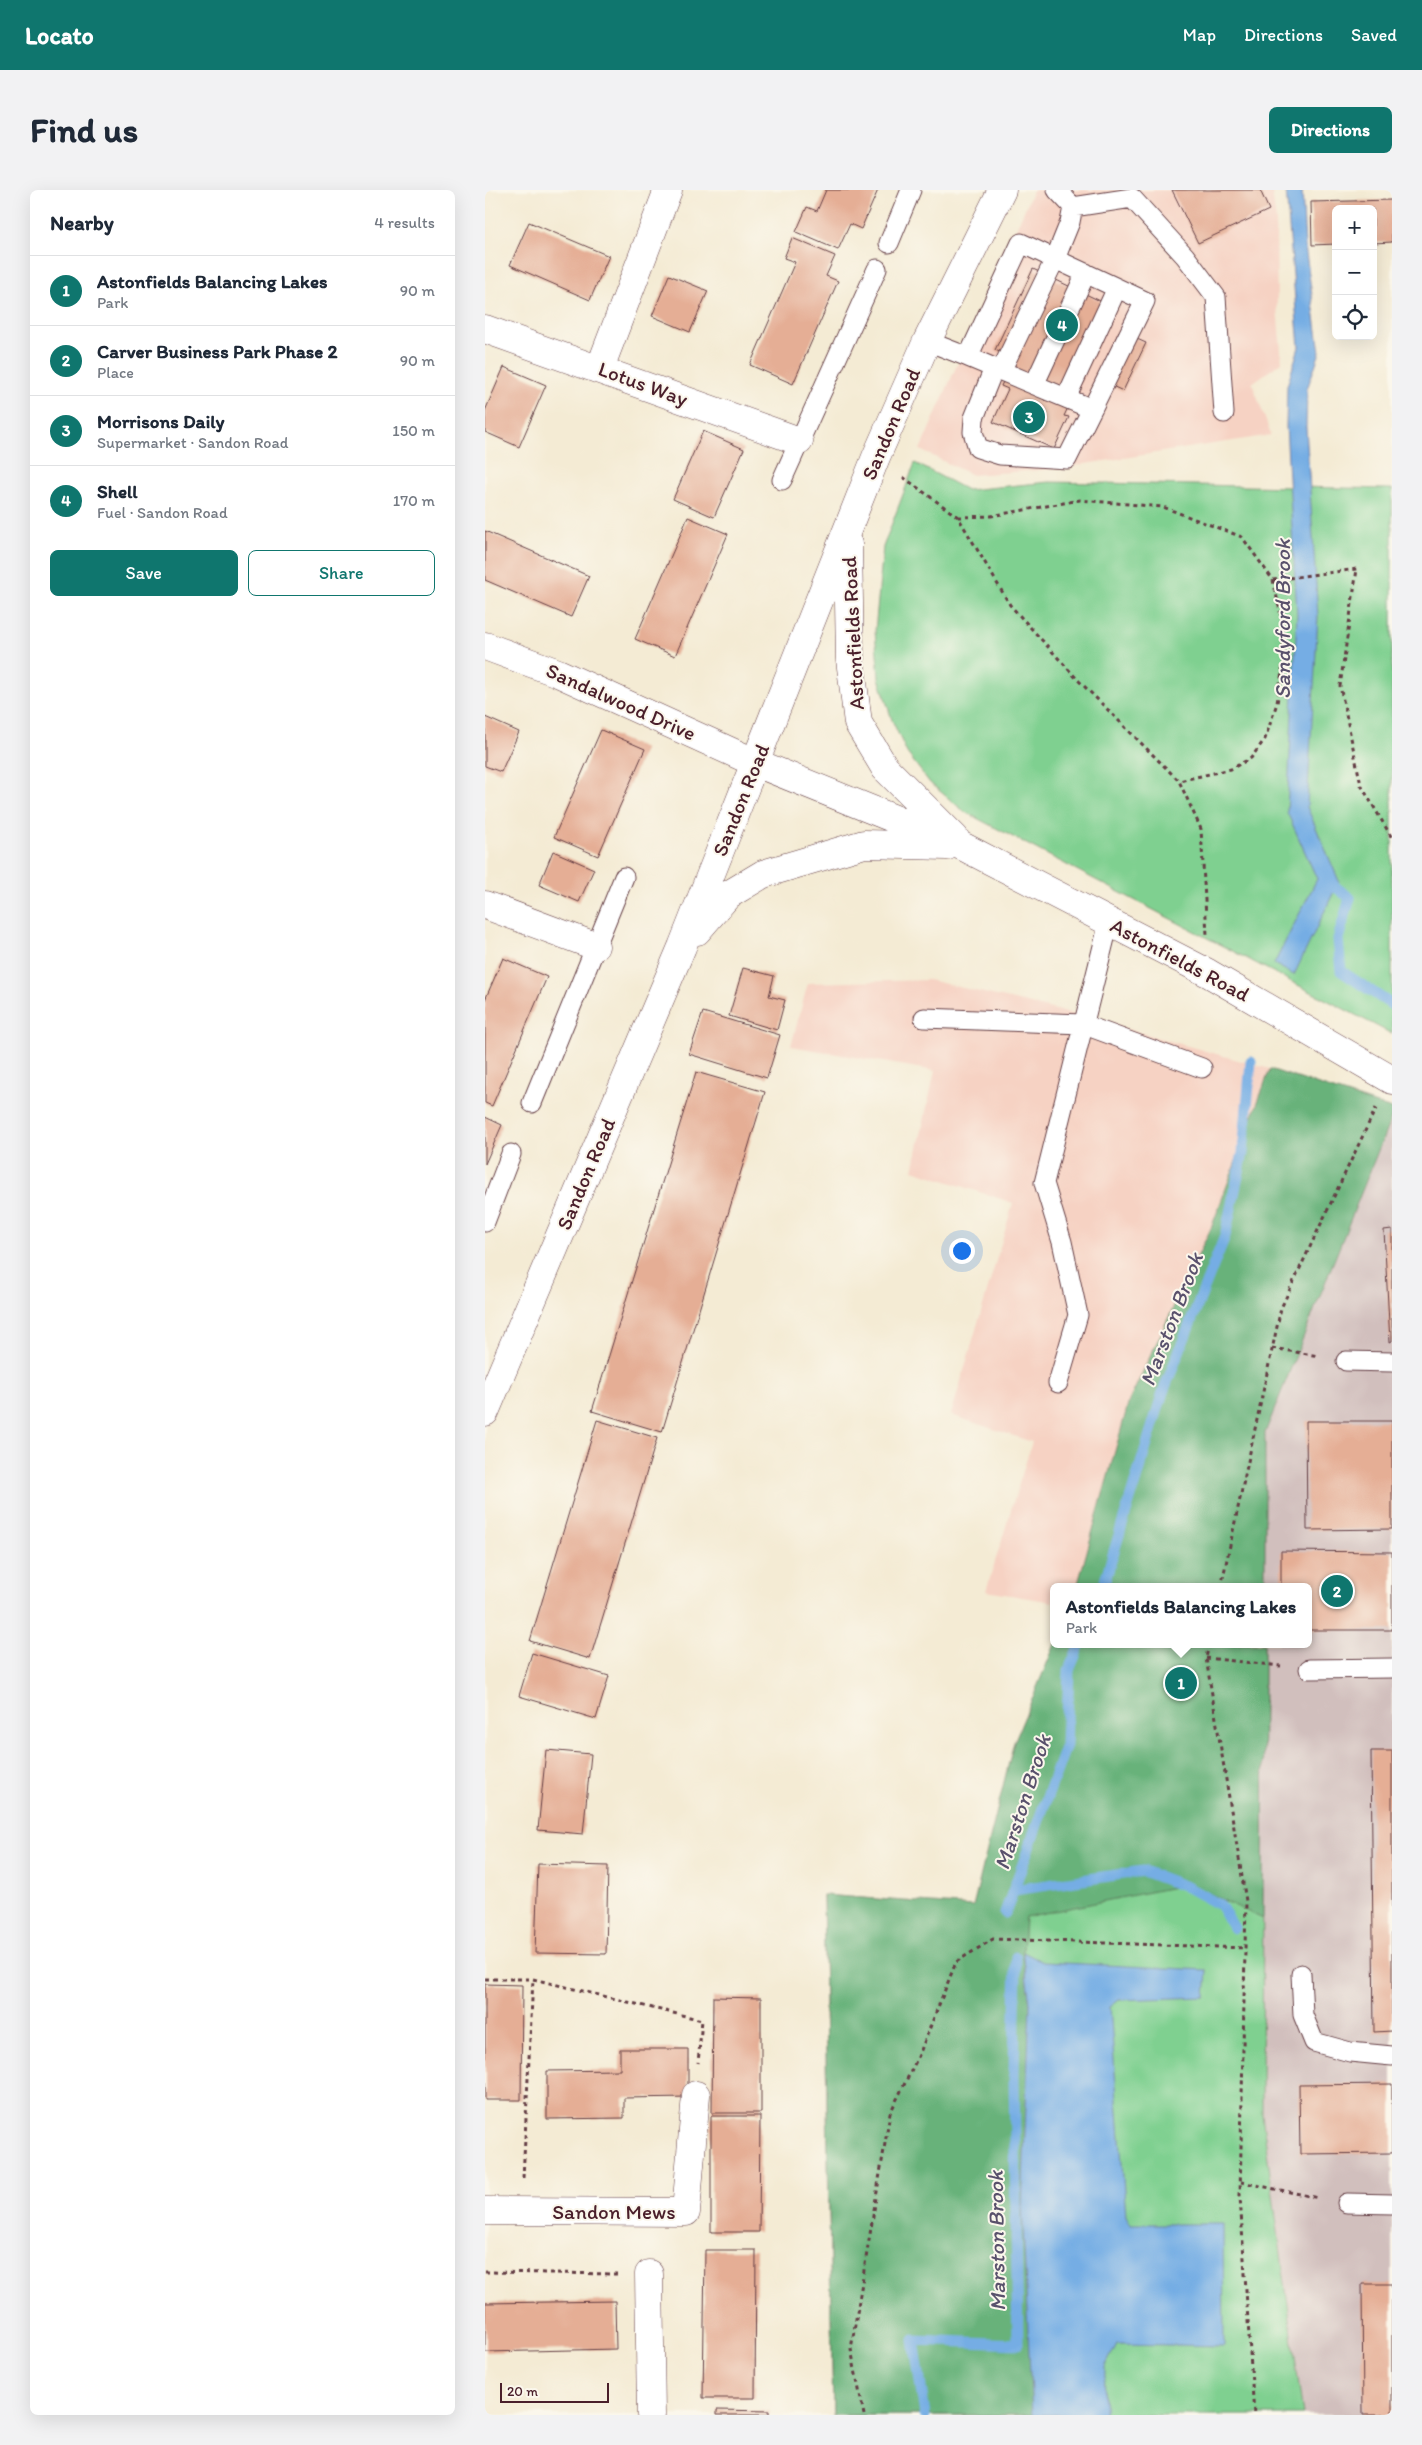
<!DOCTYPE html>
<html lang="en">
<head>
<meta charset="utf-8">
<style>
	:root { --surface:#fff; --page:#f2f2f3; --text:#1f2937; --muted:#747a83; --line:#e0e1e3; --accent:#0f766e }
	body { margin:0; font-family:Itim,sans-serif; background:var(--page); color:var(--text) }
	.controls { position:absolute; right:15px; top:15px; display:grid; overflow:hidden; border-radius:8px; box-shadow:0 5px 20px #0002 }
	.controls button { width:45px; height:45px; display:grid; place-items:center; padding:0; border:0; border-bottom:1px solid var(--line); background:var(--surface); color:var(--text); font:25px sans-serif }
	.scale { position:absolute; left:15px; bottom:12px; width:109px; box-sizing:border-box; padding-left:5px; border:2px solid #4a1f2b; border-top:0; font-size:14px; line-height:18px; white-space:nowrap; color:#4a1f2b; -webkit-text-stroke:4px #fbf7ec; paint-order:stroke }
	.you { position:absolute; left:476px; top:1060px; width:18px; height:18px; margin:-12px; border:4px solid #fff; border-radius:50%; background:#1a73e8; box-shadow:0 0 0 8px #1a73e833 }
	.badge { display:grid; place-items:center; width:32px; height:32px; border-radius:50%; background:var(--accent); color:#fff; font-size:16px; font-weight:700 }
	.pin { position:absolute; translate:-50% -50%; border:2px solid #fff; box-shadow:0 1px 5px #0006 }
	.popup { position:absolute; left:565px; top:1393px; width:262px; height:65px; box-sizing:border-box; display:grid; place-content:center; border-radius:8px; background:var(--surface); filter:drop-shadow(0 1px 4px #0005); font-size:16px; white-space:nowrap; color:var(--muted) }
	.popup b { font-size:19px; color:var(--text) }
	.popup::after { content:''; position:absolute; left:50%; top:100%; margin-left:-10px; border:10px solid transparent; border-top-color:var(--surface) }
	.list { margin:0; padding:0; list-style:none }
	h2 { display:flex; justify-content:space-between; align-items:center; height:65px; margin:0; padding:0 20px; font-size:21px }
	h2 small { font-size:16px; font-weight:400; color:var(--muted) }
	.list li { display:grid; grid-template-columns:32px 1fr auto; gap:15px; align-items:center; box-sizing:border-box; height:70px; padding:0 20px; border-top:1px solid var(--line) }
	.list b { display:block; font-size:19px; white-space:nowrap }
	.list p { margin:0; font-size:16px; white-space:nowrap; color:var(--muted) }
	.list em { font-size:16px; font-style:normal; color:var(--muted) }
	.actions { display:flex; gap:10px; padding:15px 20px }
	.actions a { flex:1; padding:11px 0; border:1px solid var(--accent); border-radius:8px; text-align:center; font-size:18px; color:var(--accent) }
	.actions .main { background:var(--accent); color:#fff }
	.icon { flex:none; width:28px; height:28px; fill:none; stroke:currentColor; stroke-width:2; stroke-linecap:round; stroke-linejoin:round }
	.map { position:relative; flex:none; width:907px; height:2225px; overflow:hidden; border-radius:8px }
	header { display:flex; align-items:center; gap:30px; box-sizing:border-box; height:70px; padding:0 25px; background:var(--accent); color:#fff }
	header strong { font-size:24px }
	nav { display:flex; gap:28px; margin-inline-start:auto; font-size:18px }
	.intro { display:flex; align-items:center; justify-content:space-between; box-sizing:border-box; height:120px; padding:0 30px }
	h1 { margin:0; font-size:35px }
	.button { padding:12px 22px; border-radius:8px; background:var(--accent); color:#fff; font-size:18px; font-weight:700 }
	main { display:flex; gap:30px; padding:0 30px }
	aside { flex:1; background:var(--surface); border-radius:8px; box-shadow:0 5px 20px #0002 }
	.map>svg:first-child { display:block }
</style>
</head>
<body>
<header>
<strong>Locato</strong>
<nav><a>Map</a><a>Directions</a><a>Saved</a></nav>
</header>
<div class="intro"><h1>Find us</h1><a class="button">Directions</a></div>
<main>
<aside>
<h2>Nearby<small>4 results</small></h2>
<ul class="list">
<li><span class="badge">1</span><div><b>Astonfields Balancing Lakes</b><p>Park</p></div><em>90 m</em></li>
<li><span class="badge">2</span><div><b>Carver Business Park Phase 2</b><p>Place</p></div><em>90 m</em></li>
<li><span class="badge">3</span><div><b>Morrisons Daily</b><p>Supermarket · Sandon Road</p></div><em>150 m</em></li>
<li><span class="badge">4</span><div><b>Shell</b><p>Fuel · Sandon Road</p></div><em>170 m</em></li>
</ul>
<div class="actions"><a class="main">Save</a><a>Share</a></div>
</aside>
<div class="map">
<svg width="907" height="2225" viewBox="0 0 907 2225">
	<rect width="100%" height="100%" fill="#fbf7ec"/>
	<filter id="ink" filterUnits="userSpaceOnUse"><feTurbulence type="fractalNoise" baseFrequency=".02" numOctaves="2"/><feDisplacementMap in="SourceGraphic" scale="10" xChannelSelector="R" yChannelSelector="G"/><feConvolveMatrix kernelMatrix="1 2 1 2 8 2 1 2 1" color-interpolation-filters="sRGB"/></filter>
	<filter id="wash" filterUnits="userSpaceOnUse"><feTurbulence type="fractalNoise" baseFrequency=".0096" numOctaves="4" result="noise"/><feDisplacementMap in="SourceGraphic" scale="20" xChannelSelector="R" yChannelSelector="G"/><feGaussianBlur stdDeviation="1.12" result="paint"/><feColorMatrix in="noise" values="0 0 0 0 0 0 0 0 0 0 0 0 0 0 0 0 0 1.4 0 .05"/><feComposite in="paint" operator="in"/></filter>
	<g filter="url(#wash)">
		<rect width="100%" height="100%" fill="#f4ebd4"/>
		<path fill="#f6d2c3" d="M548 0H787L791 31 792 118 797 172 767 193 786 245 568 279 487 285 435 260Z
			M444 790 592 825 785 879 727 1036 644 1211 592 1397H568V1412L501 1401 547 1252 466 1225 528 1013 428 980 450 881 306 856 323 793Z"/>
		<path fill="#d1bfbd" d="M907 926V2225H818L777 1925 779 1454H824V1397H780V1243Z"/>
		<path fill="#7fd090" stroke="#64785e" d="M430 273 482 300 564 292 907 299V844L480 622 445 593 422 563 407 530 394 488 390 441 398 357Z
			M779 1454 777 1925 818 2225H348L338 1705 488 1717Z"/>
		<path fill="#67b27a" stroke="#586852" d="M785 879 907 919V926L780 1243V1397H592L644 1211 727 1036Z
			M570 1454H779L778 1729 704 1694 540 1727 538 1762 545 1814 548 2225H348L338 1705 488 1716 529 1552Z"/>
		<path fill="#74ade4" stroke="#5f6688" d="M801 0H817L820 56 835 162 822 199 821 237 833 426 822 617 854 691 809 785 789 774 832 689 802 622 812 425 801 236 802 196 814 157Z
			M538 1762 558 1772 722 1780 720 1807 634 1810 625 1817 641 2026 646 2034H738L739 2156 632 2154 620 2177 619 2225H547L537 2017 545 1814Z"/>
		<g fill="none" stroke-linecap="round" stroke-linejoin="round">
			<path stroke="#74ade4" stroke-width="11" d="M842 687 844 692 865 708 853 749 856 781 907 815
				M618 1397 678 1202 740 1046 758 963 766 872
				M529 1700 658 1681 704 1698 735 1715 749 1738
				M520 1723 581 1555 584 1480 595 1454
				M440 2225 429 2150 533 2154 529 1886 531 1767"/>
		</g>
		<g id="blocks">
			<path fill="#e5ae95" d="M341 0H393L376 39 365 34 353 60 311 42 322 17 332 21Z
				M687 0H775L784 20 713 53Z
				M907 10V52L888 53V19H851V54L827 55 826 12Z
				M44 32 124 66 105 110 25 75Z
				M307 48 350 66 341 86 353 91 308 194 265 175 310 72 299 68Z
				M548 79 630 118 579 226 584 227 569 259 508 232 523 199 516 196 529 168 510 160Z
				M184 85 223 101 205 142 167 126Z
				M634 141 661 153 638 201 612 189Z
				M19 177 61 195 34 257 0 242V221Z
				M218 241 259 259 229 327 188 309Z
				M203 327 243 344 190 466 150 449Z
				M0 341 104 386 86 427 0 390Z
				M0 527 34 542 16 582 0 576Z
				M116 540 160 559 113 666 69 647Z
				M68 661 109 679 94 712 54 695Z
				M18 768 62 787 7 916 0 913V810Z
				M258 778 289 786 284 806 300 810 292 840 244 826Z
				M218 822 295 845 282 888 204 864Z
				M211 882 280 902 177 1242 107 1221Z
				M0 927 17 935 0 974Z
				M907 1039V1151L905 1152 899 1040Z
				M112 1230 172 1248 105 1469 45 1451Z
				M821 1231H907V1339L822 1340Z
				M796 1361 907 1362V1440H824V1397H796Z
				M47 1463 124 1486 111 1529 34 1506Z
				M61 1560 106 1564 98 1644 53 1640Z
				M886 1561H907V1841L889 1842Z
				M53 1674 123 1676 121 1764 50 1763Z
				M0 1794 37 1795 36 1910H0Z
				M228 1807 276 1808V1923H227Z
				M135 1859H203V1907L139 1908V1928L62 1929V1881L135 1880Z
				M907 1894V1963L815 1964 814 1895Z
				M226 1926H275L274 2042H226Z
				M220 2060H271L270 2208H218Z
				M877 2094H907V2225H878Z
				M130 2111 131 2159 0 2162V2113Z
				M232 2220 284 2221V2225H232Z"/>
		</g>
	</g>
	<g filter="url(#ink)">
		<use href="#blocks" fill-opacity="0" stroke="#643e44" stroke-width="1"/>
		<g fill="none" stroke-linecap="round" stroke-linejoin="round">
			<defs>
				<path id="lane" d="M572 0 588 17
					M588 17 647 8 700 66 731 107 739 223
					M404 53 426 0
					M442 151 483 167 536 53 570 69 585 32 588 17
					M483 167 607 219 660 111 570 69 516 181
					M509 178 489 228 488 242 493 258 515 265 582 269 607 219
					M549 195 601 83
					M581 208 632 98
					M297 290 392 79
					M439 828 597 834 717 878
					M47 913 139 687
					M0 1032 26 964
					M861 1171 907 1172
					M573 1193 593 1125 577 1052 559 993 624 732
					M824 1479 907 1478
					M816 1784 818 1825 829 1852 865 1862 907 1866
					M862 2013 907 2014"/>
				<path id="street" d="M0 139 314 251
					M115 178 183 0
					M0 456 73 483 271 573
					M0 715 110 756
					M0 2021 201 2022 211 1905
					M164 2084 166 2225"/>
				<path id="secondary" d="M363 354 365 469 373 533 400 578 470 648
					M271 573 479 657 723 783 907 890
					M212 741 243 705 278 684 379 654 462 656
					M0 1222 197 757 391 267 442 151 517 0"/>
			</defs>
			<use href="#lane" stroke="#643e44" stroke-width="21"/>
			<use href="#street" stroke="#643e44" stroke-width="29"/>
			<use href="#secondary" stroke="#643e44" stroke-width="29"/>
			<path stroke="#643e44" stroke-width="3" stroke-dasharray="4 4" stroke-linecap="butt" d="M418 287 473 327 525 415 594 491 694 591 716 639 722 745
				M473 327 506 326 595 310 678 317 757 347 788 390 797 430 799 469 792 513 780 549 766 568 746 579 694 591
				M788 390 872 379 855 496 876 595 907 648
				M787 1158 834 1166
				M736 1397 796 1118 891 918
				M724 1454 721 1468 761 1711 755 2006 769 2225
				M721 1468 796 1476
				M0 1789H48L217 1830 213 1873
				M38 1988 48 1789
				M756 1992 834 2008
				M0 2082 132 2084
				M379 2225 366 2159 405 1923 434 1865 471 1772 508 1749 761 1758"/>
			<use href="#lane" stroke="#fff" stroke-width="19"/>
			<use href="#street" stroke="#fff" stroke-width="28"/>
			<use href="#secondary" stroke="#fff" stroke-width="28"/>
		</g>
	</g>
	<g text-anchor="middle" stroke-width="4" stroke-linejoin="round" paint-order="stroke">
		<g font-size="21" fill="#4a1f2b" stroke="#fbf7ec">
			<text transform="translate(158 194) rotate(20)" y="7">Lotus Way</text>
			<text transform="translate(406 234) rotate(-67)" y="7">Sandon Road</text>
			<text transform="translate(368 443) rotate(-93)" y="7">Astonfields Road</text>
			<text transform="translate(136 512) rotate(24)" y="7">Sandalwood Drive</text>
			<text transform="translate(256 610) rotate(-68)" y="7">Sandon Road</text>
			<text transform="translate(695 770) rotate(28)" y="7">Astonfields Road</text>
			<text transform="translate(101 984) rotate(-67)" y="7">Sandon Road</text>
			<text x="129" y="2029">Sandon Mews</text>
		</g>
		<g font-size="22" font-style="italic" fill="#59516c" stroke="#fbf7ec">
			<text transform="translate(797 429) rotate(-90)" y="8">Sandyford Brook</text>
			<text transform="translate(686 1129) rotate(-69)" y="8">Marston Brook</text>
			<text transform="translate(537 1612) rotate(-72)" y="8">Marston Brook</text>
			<text transform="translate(511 2051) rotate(-91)" y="8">Marston Brook</text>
		</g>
	</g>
</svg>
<div class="controls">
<button>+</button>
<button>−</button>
<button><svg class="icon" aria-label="locate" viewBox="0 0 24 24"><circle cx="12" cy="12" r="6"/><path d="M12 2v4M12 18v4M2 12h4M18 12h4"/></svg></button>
</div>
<div class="scale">20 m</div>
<div class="you"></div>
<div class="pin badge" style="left:696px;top:1493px">1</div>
<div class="popup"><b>Astonfields Balancing Lakes</b>Park</div>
<div class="pin badge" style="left:852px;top:1401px">2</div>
<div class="pin badge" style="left:544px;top:227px">3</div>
<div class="pin badge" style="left:577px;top:135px">4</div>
</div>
</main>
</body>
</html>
